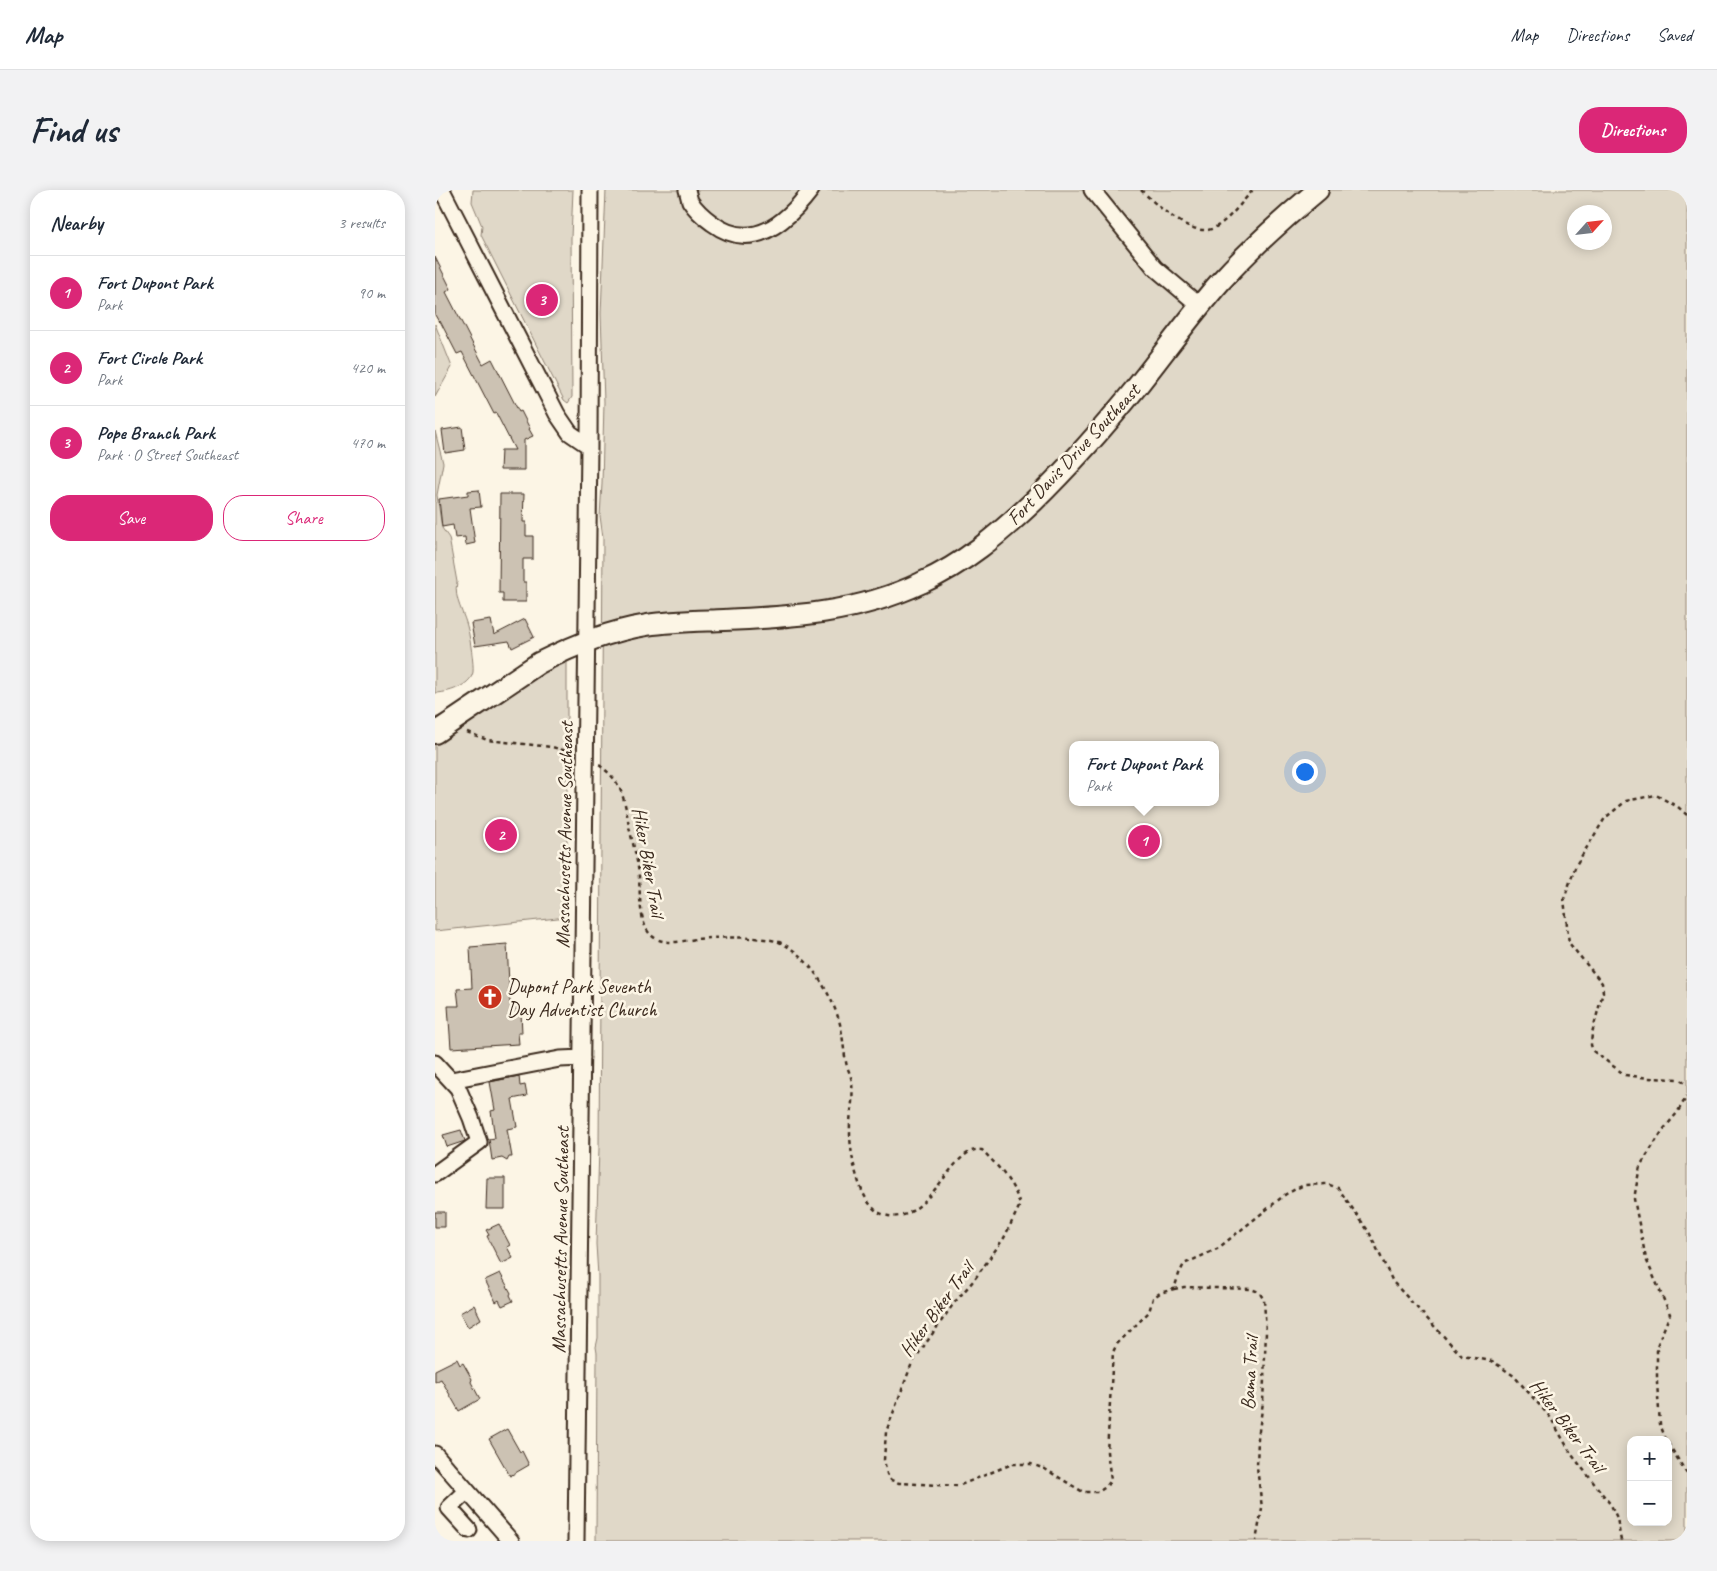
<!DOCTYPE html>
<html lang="en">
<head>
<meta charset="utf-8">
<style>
	:root { --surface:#fff; --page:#f2f2f3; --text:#1f2937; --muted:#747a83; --line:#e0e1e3; --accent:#db2777 }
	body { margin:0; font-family:Caveat,sans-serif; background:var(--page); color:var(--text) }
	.controls { position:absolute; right:15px; bottom:15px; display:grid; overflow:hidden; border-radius:10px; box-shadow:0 2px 12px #0003 }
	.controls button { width:45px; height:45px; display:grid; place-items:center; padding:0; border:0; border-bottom:1px solid var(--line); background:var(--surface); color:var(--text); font:25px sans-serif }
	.compass { position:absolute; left:1132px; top:15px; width:45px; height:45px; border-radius:50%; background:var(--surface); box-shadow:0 2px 12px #0003; rotate:63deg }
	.you { position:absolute; left:869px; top:581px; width:18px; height:18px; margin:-12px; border:4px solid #fff; border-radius:50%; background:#1a73e8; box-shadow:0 0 0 8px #1a73e833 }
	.badge { display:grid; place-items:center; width:32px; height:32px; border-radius:50%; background:var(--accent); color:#fff; font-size:16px; font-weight:700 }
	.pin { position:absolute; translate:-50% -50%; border:2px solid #fff; box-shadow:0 1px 5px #0006 }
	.popup { position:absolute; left:634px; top:551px; width:150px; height:65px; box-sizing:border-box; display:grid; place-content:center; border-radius:10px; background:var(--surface); filter:drop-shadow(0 1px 4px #0005); font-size:16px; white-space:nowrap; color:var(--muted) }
	.popup b { font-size:19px; color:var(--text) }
	.popup::after { content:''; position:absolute; left:50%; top:100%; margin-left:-10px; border:10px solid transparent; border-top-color:var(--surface) }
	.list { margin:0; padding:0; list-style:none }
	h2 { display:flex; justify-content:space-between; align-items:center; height:65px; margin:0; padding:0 20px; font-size:21px }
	h2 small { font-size:16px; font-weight:400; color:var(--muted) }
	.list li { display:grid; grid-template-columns:32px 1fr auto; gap:15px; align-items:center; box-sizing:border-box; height:75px; padding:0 20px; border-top:1px solid var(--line) }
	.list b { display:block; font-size:19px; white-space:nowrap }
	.list p { margin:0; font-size:16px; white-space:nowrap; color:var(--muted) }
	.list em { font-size:16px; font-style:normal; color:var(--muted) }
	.actions { display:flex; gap:10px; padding:15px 20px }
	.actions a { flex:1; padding:11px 0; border:1px solid var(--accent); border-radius:20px; text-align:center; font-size:18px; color:var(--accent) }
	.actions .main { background:var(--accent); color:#fff }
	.map { position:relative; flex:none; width:1252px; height:1351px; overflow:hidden; border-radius:20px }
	header { display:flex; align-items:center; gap:30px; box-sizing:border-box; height:70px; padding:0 25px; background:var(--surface); border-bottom:1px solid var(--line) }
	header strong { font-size:24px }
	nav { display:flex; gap:28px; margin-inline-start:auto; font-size:18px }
	.intro { display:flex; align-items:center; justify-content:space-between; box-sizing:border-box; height:120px; padding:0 30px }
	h1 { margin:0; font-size:35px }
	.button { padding:12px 22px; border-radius:20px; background:var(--accent); color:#fff; font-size:18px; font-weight:700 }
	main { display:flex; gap:30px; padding:0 30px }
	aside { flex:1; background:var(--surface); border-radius:20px; box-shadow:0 2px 12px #0003 }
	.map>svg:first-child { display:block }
</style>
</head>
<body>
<header>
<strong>Map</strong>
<nav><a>Map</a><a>Directions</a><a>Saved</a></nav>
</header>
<div class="intro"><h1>Find us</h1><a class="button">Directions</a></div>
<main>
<aside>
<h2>Nearby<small>3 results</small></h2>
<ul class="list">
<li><span class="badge">1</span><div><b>Fort Dupont Park</b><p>Park</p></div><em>90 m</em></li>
<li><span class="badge">2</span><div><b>Fort Circle Park</b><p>Park</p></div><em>420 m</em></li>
<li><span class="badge">3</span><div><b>Pope Branch Park</b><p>Park · O Street Southeast</p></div><em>470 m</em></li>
</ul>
<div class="actions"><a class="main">Save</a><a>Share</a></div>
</aside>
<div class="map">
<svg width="1252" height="1351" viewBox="0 0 1252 1351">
	<rect width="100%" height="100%" fill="#fcf5e5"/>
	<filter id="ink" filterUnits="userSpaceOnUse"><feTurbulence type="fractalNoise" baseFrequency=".02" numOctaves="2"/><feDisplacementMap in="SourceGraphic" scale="10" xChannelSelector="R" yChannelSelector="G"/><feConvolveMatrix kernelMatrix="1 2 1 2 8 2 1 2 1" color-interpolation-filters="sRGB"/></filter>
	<g filter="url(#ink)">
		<path fill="#e0d8c8" stroke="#8e8173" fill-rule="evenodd" d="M38 0H138L136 48 137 207 133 213 129 210 46 45 47 36 37 12Z
			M171 0H1252V1351H161L162 1163 161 1157 163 1148V1086L161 1054 164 958 168 348 165 326 167 294 169 212 166 124ZM1140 22H1170V52H1140ZM638 555H780V612H638ZM1196 1250H1233V1332H1196Z
			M0 134 17 177 0 207Z
			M0 241 8 273 2 305 7 338 14 348 22 392C18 409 30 424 33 440 35 448 39 475 38 482 36 496 12 503 0 503Z
			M132 470V727L0 741V528Z"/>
		<path fill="#ccc2b3" stroke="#3b2a1e" d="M0 67 16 99 11 102 48 174 57 169 84 222 86 221 95 239H94L98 246 89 250V280H65L66 260H80L61 223 59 224 27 162 22 164 5 131 4 132 0 125Z
			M27 237 30 260 10 263 7 240Z
			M44 300 46 317 35 318 40 353 31 355 30 347 20 348 18 335 7 337 4 309 33 305V301Z
			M65 304H89L88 332H91V346H98V369H88V392H91V412H68V403H64Z
			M90 429 99 447 77 458 74 451 40 456 36 433 56 430 59 445Z
			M72 754 75 813H81L82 823H86L87 843H83L84 854 16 858 13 816H24L22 799 37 798 35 757Z
			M84 886 85 896 90 895 92 906 77 909 82 937 72 939 77 967H74L72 971 67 968 57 970 54 949 60 948 56 921 60 920 55 892Z
			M26 940 30 951 12 957 8 945Z
			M52 988H70V1019H51Z
			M0 1022H10V1037H0Z
			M64 1034 75 1055 72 1057 78 1068 66 1074 52 1046 54 1045 51 1040Z
			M65 1083 76 1103 75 1105 78 1111 67 1116 64 1110 61 1112 50 1090Z
			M39 1115 46 1129 33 1137 25 1123Z
			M22 1169 25 1175 28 1173 37 1189 36 1192 45 1209 24 1221 6 1189 0 1192V1180Z
			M72 1239 85 1262 87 1261 94 1275 75 1286 54 1249Z"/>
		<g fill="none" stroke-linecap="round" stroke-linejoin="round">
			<defs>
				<path id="minor" d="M252 0C253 3 254 8 255 11 260 19 270 28 277 33 317 63 351 33 376 0
					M657 0 720 78 765 116
					M8 2 122 224 135 243 154 256
					M0 873 23 898 36 928 44 952 0 984
					M16 890 125 869 147 868
					M0 1264 76 1351
					M32 1301 14 1318 34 1340
					M141 1351 154 256 155 0"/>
				<path id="major" d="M0 543 104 473C137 456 175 441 212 435 237 431 264 431 289 430 357 427 423 423 486 393 529 374 564 344 598 312 636 275 671 235 704 194 731 160 756 125 785 92 815 59 848 29 883 0"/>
			</defs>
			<use href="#minor" stroke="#3b2a1e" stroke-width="19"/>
			<use href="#major" stroke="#3b2a1e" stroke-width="24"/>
			<path stroke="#3b2a1e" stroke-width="2.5" stroke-dasharray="4 4" stroke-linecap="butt" d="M706 0C720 14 758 49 779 38 794 30 807 12 818 0
				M32 542 52 550 117 557 135 562
				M164 575C172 581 179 587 184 597 190 609 192 624 194 637 197 650 201 664 203 677 206 696 202 734 217 746 229 756 248 751 261 749 278 747 328 746 344 752 372 764 394 800 403 827 408 842 408 857 411 872 412 879 417 886 417 894 419 910 414 926 415 943 415 964 424 1015 447 1024 493 1042 516 953 547 960 563 976 579 993 585 1015L569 1048 539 1090 519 1113 477 1173 451 1242 449 1270 452 1284 456 1290 464 1293 523 1296 577 1274H596L610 1279 648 1302H663L671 1297 676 1290 672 1262 678 1162 682 1154 714 1122 718 1108 725 1103 739 1099 744 1084 749 1074 782 1059 851 1004 869 995 892 994 903 998 934 1042 958 1092 1027 1166 1057 1171 1079 1186 1115 1227 1137 1265 1176 1315 1182 1328 1186 1351
				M1252 625 1243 617 1221 605 1191 611 1170 628 1141 675 1129 709 1134 753 1167 793 1168 802 1157 843 1156 855 1158 861 1190 885 1213 888 1243 889 1252 894
				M739 1099 749 1097 816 1099 824 1102 829 1110 831 1142 828 1212 823 1248 822 1277 827 1318 821 1351
				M1231 1250 1225 1234 1222 1193V1156L1235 1124 1211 1069 1199 1009 1205 976 1228 940 1242 923 1252 906
				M1233 1253 1252 1284"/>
			<use href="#minor" stroke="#fcf5e5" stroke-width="15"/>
			<use href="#major" stroke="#fcf5e5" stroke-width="20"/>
		</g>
	</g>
	<defs>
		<symbol id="church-disc" viewBox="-11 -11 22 22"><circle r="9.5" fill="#c8321e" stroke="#fcf5e5"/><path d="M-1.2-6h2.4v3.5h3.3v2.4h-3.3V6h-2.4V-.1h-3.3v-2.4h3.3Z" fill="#fff"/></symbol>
	</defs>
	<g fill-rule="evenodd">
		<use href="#church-disc" x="41" y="793" width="28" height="28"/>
	</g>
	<g text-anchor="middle" stroke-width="5" stroke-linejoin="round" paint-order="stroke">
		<g font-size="20" fill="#3b2a1e" stroke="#fcf5e5">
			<text transform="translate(638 264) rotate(-47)" y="7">Fort Davis Drive Southeast</text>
			<text transform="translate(129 645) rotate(-89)" y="7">Massachusetts Avenue Southeast</text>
			<text transform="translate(214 672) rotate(80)" y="7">Hiker Biker Trail</text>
			<text transform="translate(125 1050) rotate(-89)" y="7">Massachusetts Avenue Southeast</text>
			<text transform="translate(501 1119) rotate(-54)" y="7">Hiker Biker Trail</text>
			<text transform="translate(814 1183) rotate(-87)" y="7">Bama Trail</text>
			<text transform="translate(1133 1235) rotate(53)" y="7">Hiker Biker Trail</text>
		</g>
		<g font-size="20" fill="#3b2a1e" stroke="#fcf5e5" text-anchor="start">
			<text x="72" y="803">Dupont Park Seventh<tspan x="72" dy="23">Day Adventist Church</tspan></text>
		</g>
	</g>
</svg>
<div class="controls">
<button>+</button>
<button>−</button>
</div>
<svg class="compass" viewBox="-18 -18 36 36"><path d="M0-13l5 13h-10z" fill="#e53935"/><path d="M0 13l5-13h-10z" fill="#747a83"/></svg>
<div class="you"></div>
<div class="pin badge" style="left:709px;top:651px">1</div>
<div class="popup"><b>Fort Dupont Park</b>Park</div>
<div class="pin badge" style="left:66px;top:645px">2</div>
<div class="pin badge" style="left:107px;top:110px">3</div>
</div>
</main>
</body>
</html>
